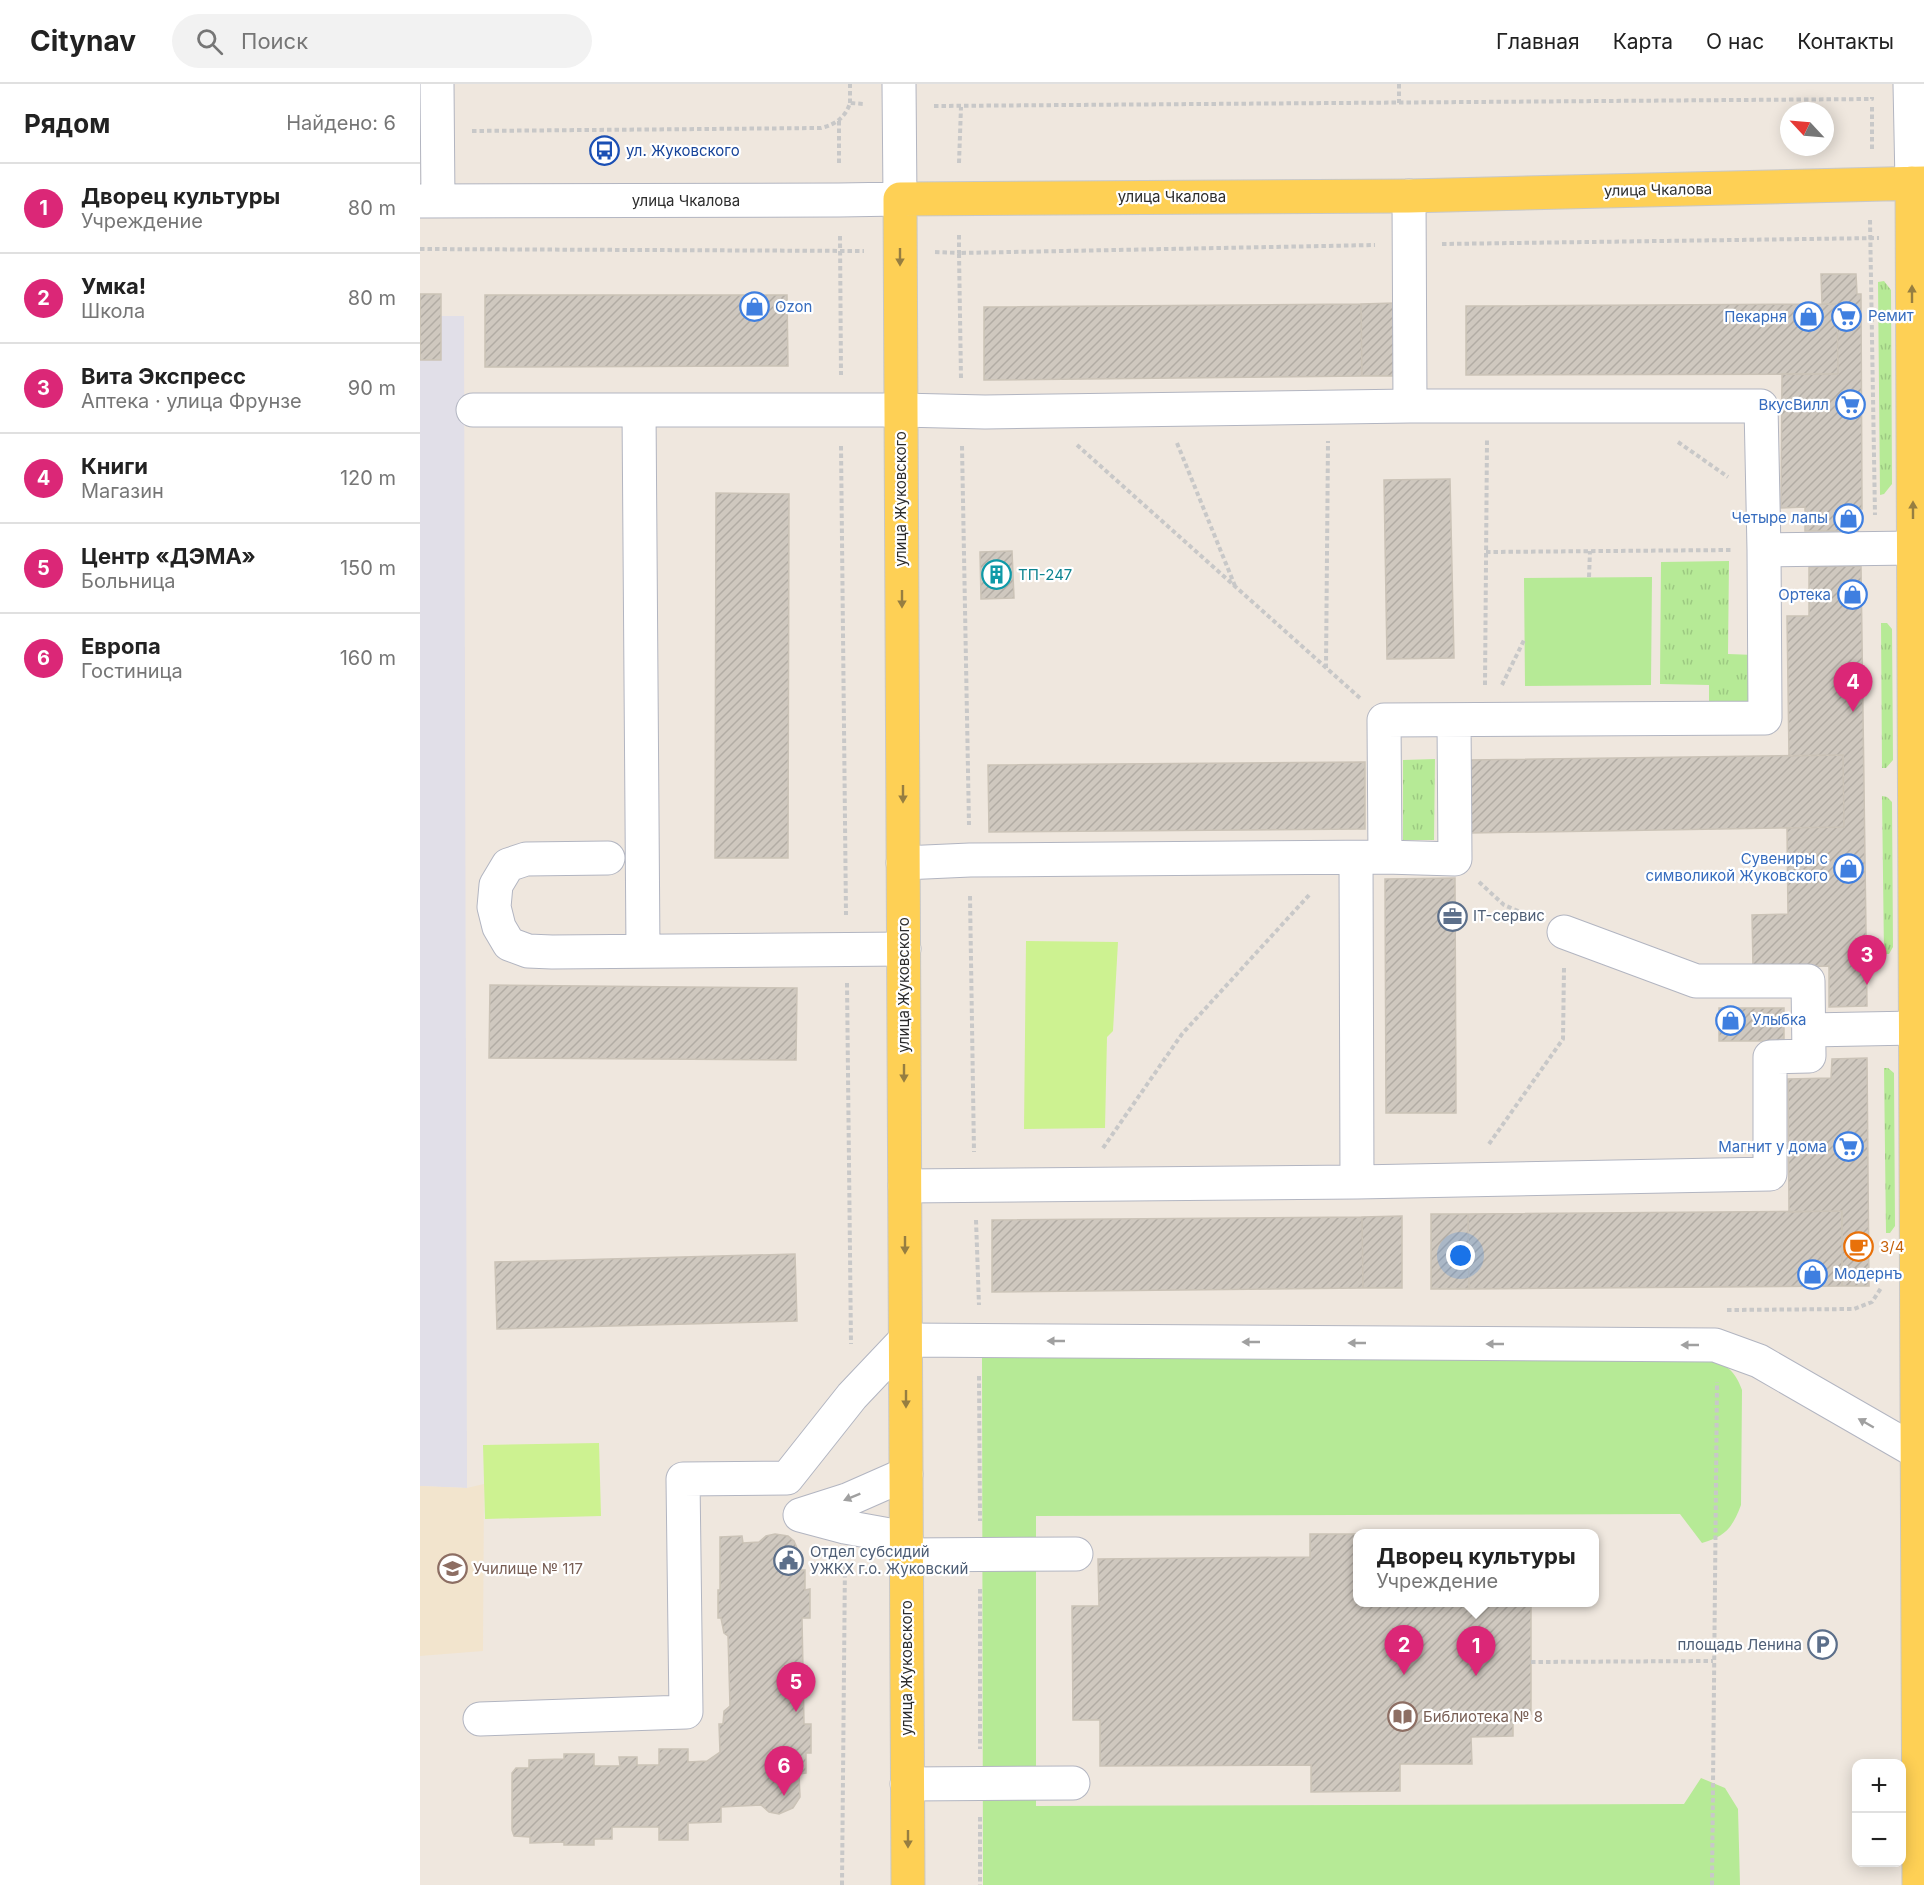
<!DOCTYPE html>
<html lang="ru">
<head>
<meta charset="utf-8">
<style>
	:root { --surface:#fff; --page:#f2f2f2; --text:#222; --muted:#767676; --line:#e0e0e0; --accent:#db2777 }
	body { margin:0; font-family:Inter,sans-serif; background:var(--page); color:var(--text) }
	.controls { position:absolute; right:18px; bottom:18px; display:grid; overflow:hidden; border-radius:12px; box-shadow:0 3px 15px #0003 }
	.controls button { width:54px; height:54px; display:grid; place-items:center; padding:0; border:0; border-bottom:2px solid var(--line); background:var(--surface); color:var(--text); font:30px sans-serif }
	.compass { position:absolute; left:1360px; top:18px; width:54px; height:54px; border-radius:50%; background:var(--surface); box-shadow:0 3px 15px #0003; rotate:296deg }
	.you { position:absolute; left:1041px; top:1172px; width:21px; height:21px; margin:-15px; border:4px solid #fff; border-radius:50%; background:#1a73e8; box-shadow:0 0 0 9px #1a73e833 }
	.badge { display:grid; place-items:center; width:39px; height:39px; border-radius:50%; background:var(--accent); color:#fff; font-size:20px; font-weight:700 }
	.pin { position:absolute; translate:-50% -50px; filter:drop-shadow(0 2px 3px #0008) }
	.pin::after { content:''; position:absolute; top:32px; width:21px; height:18px; background:inherit; clip-path:polygon(0 0,100% 0,50% 100%) }
	.popup { position:absolute; left:933px; top:1445px; width:246px; height:78px; box-sizing:border-box; display:grid; place-content:center; border-radius:12px; background:var(--surface); filter:drop-shadow(0 2px 4px #0005); font-size:20px; white-space:nowrap; color:var(--muted) }
	.popup b { font-size:22px; color:var(--text) }
	.popup::after { content:''; position:absolute; left:50%; top:100%; margin-left:-12px; border:12px solid transparent; border-top-color:var(--surface) }
	.list { margin:0; padding:0; list-style:none }
	h2 { display:flex; justify-content:space-between; align-items:center; height:78px; margin:0; padding:0 24px; font-size:26px }
	h2 small { font-size:20px; font-weight:400; color:var(--muted) }
	.list li { display:grid; grid-template-columns:39px 1fr auto; gap:18px; align-items:center; box-sizing:border-box; height:90px; padding:0 24px; border-top:2px solid var(--line) }
	.list b { display:block; font-size:22px; white-space:nowrap }
	.list p { margin:0; font-size:20px; white-space:nowrap; color:var(--muted) }
	.list em { font-size:20px; font-style:normal; color:var(--muted) }
	.icon { flex:none; width:33px; height:33px; fill:none; stroke:currentColor; stroke-width:2; stroke-linecap:round; stroke-linejoin:round }
	.map { position:relative; flex:none; width:1504px; height:1801px; overflow:hidden }
	header { display:flex; align-items:center; gap:36px; box-sizing:border-box; height:84px; padding:0 30px; background:var(--surface); border-bottom:2px solid var(--line) }
	header strong { font-size:28px }
	nav { display:flex; gap:33px; margin-inline-start:auto; font-size:21px }
	.search { width:420px; height:54px; background:var(--page); display:flex; align-items:center; gap:15px; box-sizing:border-box; padding:0 21px; border-radius:33px; color:var(--muted); font-size:22px }
	main { display:flex }
	aside { flex:1; background:var(--surface) }
	.map>svg:first-child { display:block }
</style>
</head>
<body>
<header>
<strong>Citynav</strong>
<div class="search"><svg class="icon" aria-label="search" viewBox="0 0 24 24"><circle cx="10" cy="10" r="6"/><path d="M15 15l6 6"/></svg>Поиск</div>
<nav><a>Главная</a><a>Карта</a><a>О нас</a><a>Контакты</a></nav>
</header>
<main>
<aside>
<h2>Рядом<small>Найдено: 6</small></h2>
<ul class="list">
<li><span class="badge">1</span><div><b>Дворец культуры</b><p>Учреждение</p></div><em>80 m</em></li>
<li><span class="badge">2</span><div><b>Умка!</b><p>Школа</p></div><em>80 m</em></li>
<li><span class="badge">3</span><div><b>Вита Экспресс</b><p>Аптека · улица Фрунзе</p></div><em>90 m</em></li>
<li><span class="badge">4</span><div><b>Книги</b><p>Магазин</p></div><em>120 m</em></li>
<li><span class="badge">5</span><div><b>Центр «ДЭМА»</b><p>Больница</p></div><em>150 m</em></li>
<li><span class="badge">6</span><div><b>Европа</b><p>Гостиница</p></div><em>160 m</em></li>
</ul>
</aside>
<div class="map">
<svg width="1504" height="1801" viewBox="0 0 1504 1801">
	<defs>
		<pattern id="grass-tufts" width="24" height="20" patternUnits="userSpaceOnUse" patternTransform="scale(1.5)"><rect width="24" height="20" fill="#b6ea96"/><path d="M3 7l-1-3M5 7V3M7 7l1-3M15 17l-1-3M17 17v-4M19 17l1-3" fill="none" stroke="#9dc982"/></pattern>
		<pattern id="building-hatch" width="6" height="6" patternUnits="userSpaceOnUse" patternTransform="scale(1.5)"><rect width="6" height="6" fill="#cfc8bf"/><path d="M-1 1l2-2M0 6l6-6M5 7l2-2" fill="none" stroke="#b2aca4"/></pattern>
	</defs>
	<rect width="100%" height="100%" fill="#efe7de"/>
	<path fill="#e1dfe8" d="M0 232H44L47 1404 0 1402Z"/>
	<path fill="#f2e4cd" d="M64 1400 63 1567 0 1572V1402L47 1404Z"/>
	<path fill="url(#grass-tufts)" d="M1464 197 1471 206 1472 400 1464 410 1460 411 1458 198Z
		M1309 477 1308 570 1335 571V612L1321 626H1289V601L1240 600 1241 478Z
		M1461 539H1467L1472 545 1473 676 1466 684H1462Z
		M1015 675 1014 756H983V676Z
		M1462 712 1467 713 1472 718 1473 863 1469 870H1464Z
		M1464 984H1468L1474 989 1475 1142 1470 1149H1466Z"/>
	<path fill="#b6ea96" d="M1232 493 1231 601 1105 602 1104 494Z
		M1281 1271C1302 1277 1315 1285 1322 1306L1321 1421C1312 1445 1305 1452 1282 1459L1260 1430 616 1432V1722L1264 1720 1281 1694 1305 1704 1318 1725 1320 1801H563L562 1274Z"/>
	<path fill="#cdf291" d="M606 857 698 858 693 947 687 953 685 1044 604 1045Z
		M179 1359 181 1432 65 1435 63 1361Z"/>
	<path fill="url(#building-hatch)" stroke="#cbc3b7" stroke-width="1.5" d="M1401 190H1436L1437 210H1441L1442 425H1438V447H1385V423L1361 424 1362 290H1418L1417 220H1402Z
		M0 210H21V276H0Z
		M65 211H367L368 282 65 283Z
		M975 219 976 292H942L941 220Z
		M941 220 942 292 564 296V223Z
		M1417 220 1418 290 1046 291V222Z
		M1030 395 1034 574 967 575 964 396Z
		M296 409 369 410 368 774H295Z
		M592 467 594 514 561 515 560 468Z
		M1441 482 1447 922 1409 923V882L1333 883 1332 831 1368 830 1367 744 1424 743 1423 671 1369 672 1367 532H1389V483Z
		M1423 671 1424 743 1050 749 1049 676Z
		M945 678V745L569 748 568 681Z
		M1035 794 1036 1029H966L965 795Z
		M70 901 377 904 376 976 69 974Z
		M1299 924H1364V957H1299Z
		M1447 974 1449 1202H1422V1127L1369 1128 1368 995 1411 994 1412 975Z
		M1422 1127V1202L1049 1205 1048 1130Z
		M1011 1130H1048L1049 1205H1011Z
		M982 1132V1204H943L942 1133Z
		M942 1133 943 1204 572 1208V1136Z
		M375 1170 377 1237 77 1245 75 1178Z
		M355 1450 368 1452 374 1457 379 1469 377 1486H385V1506L390 1505V1534H382L384 1640H391V1669H386V1689L379 1690 380 1713 373 1724 359 1730 349 1728 341 1721 301 1723V1738L268 1739V1756H239V1743H192V1755H174V1761H144V1758L110 1759V1753L94 1752 92 1746V1689L96 1684H109V1676L144 1675V1670H174V1682H200L199 1673H217V1681H239V1665H268V1678L287 1677 300 1668 299 1640H303L304 1627 310 1622 308 1552 304 1549 301 1534H298V1506H300V1453L322 1452 323 1459 339 1458 346 1452Z
		M890 1450H938V1518H1092V1521L1111 1522V1630H1093V1652L1051 1653 1052 1680H980V1707L891 1708V1681L680 1682V1636H653L652 1522H679L678 1475 890 1473Z"/>
	<g fill="none" stroke-linecap="round" stroke-linejoin="round">
		<defs>
			<path id="minor" d="M17 0 18 117
				M1490 0 1492 99
				M989 112 990 322
				M0 117 419 116 480 115 479 0
				M53 326H481L565 328 990 322H1341L1344 466 1493 464
				M219 326 223 867
				M965 773 1035 775 1034 636
				M188 774 106 775 88 781 76 801 74 823 79 843 89 860 108 867 132 868 484 865
				M936 774 937 1098
				M483 779 550 776 965 773 964 636 1345 634 1344 466
				M1389 946 1495 944
				M485 1102 937 1098 1350 1090V973L1389 972 1388 897H1276L1144 848
				M486 1390 427 1416 380 1431 425 1443 486 1454
				M486 1471 656 1470
				M60 1635 266 1628 263 1395 367 1394 432 1312 485 1256 1295 1261 1339 1277 1504 1372
				M487 1700 653 1699"/>
			<path id="major" d="M1492 99 1499 1801
				M488 1801 480 115 989 112 1504 99"/>
		</defs>
		<use href="#minor" stroke="#b2b5c1" stroke-width="35"/>
		<use href="#major" stroke="#c8c8c8" stroke-width="35"/>
		<path stroke="#c8c8c8" stroke-width="4" stroke-dasharray="4.5 3" stroke-linecap="butt" d="M979 0V19
			M430 19V0
			M514 22 1452 15V13
			M419 37V81
			M52 47 401 44C416 40 425 34 430 19L444 20
			M1452 65V22
			M539 79 541 23
			M1450 136 1455 431
			M420 152 421 291
			M1022 160 1459 154
			M0 165 444 167
			M515 168 539 169V150
			M541 294 539 169 955 161
			M1258 358 1308 393
			M757 359 815 502
			M657 361 940 614
			M421 362 426 831
			M542 362 549 741
			M1066 468 1311 466
			M1169 493 1170 467
			M906 584 908 357
			M1065 601 1067 356
			M1082 601 1104 556
			M1059 798 1084 821 1112 833
			M550 812 554 1068
			M427 899 431 1260
			M1069 1060 1143 955 1144 884
			M683 1064 762 950 890 810
			M556 1136 559 1221
			M1307 1226 1434 1225 1452 1218 1461 1204
			M559 1292 560 1437
			M560 1505V1665
			M1111 1578 1293 1577
			M560 1733V1801
			M422 1801 425 1477
			M1292 1801 1297 1298"/>
		<use href="#minor" stroke="#fff" stroke-width="33"/>
		<use href="#major" stroke="#fed055" stroke-width="33"/>
	</g>
	<defs><path id="oneway-solid" d="M-6-.8H1V-3.2L6.5 0L1 3.2V.8H-6Z" transform="scale(1.5)"/></defs>
	<g fill="#967e41">
		<use href="#oneway-solid" transform="translate(480 173) rotate(90)"/>
		<use href="#oneway-solid" transform="translate(1492 210) rotate(-90)"/>
		<use href="#oneway-solid" transform="translate(1493 426) rotate(-90)"/>
		<use href="#oneway-solid" transform="translate(482 515) rotate(90)"/>
		<use href="#oneway-solid" transform="translate(483 710) rotate(90)"/>
		<use href="#oneway-solid" transform="translate(484 989) rotate(90)"/>
		<use href="#oneway-solid" transform="translate(485 1161) rotate(90)"/>
		<use href="#oneway-solid" transform="translate(486 1315) rotate(90)"/>
		<use href="#oneway-solid" transform="translate(488 1755) rotate(90)"/>
	</g>
	<g fill="#a0a0a0">
		<use href="#oneway-solid" transform="translate(636 1257) rotate(-180)"/>
		<use href="#oneway-solid" transform="translate(831 1258) rotate(-180)"/>
		<use href="#oneway-solid" transform="translate(937 1259) rotate(-180)"/>
		<use href="#oneway-solid" transform="translate(1075 1260) rotate(-180)"/>
		<use href="#oneway-solid" transform="translate(1270 1261) rotate(-180)"/>
		<use href="#oneway-solid" transform="translate(1446 1339) rotate(-150)"/>
		<use href="#oneway-solid" transform="translate(432 1413) rotate(158)"/>
	</g>
	<defs>
		<symbol id="bus-ring" viewBox="-11 -11 22 22"><circle r="9.5" fill="#fff" stroke="#1a4fb4" stroke-width="1.5"/><path d="M-5-6H5V4H4V6H2V4H-2V6H-4V4H-5ZM-3.5-4V0h7V-4ZM-3.5 1.2v1.5H-2V1.2ZM2 1.2v1.5H3.5V1.2Z" fill="#1a4fb4"/></symbol>
		<symbol id="shop-ring" viewBox="-11 -11 22 22"><circle r="9.5" fill="#fff" stroke="#3f7fe0" stroke-width="1.5"/><path d="M-5-2.5h2.3a2.7 3.5 0 0 1 5.4 0H5L5.5 6h-11ZM-1.5-2.5h3a1.5 2.3 0 0 0-3 0Z" fill="#3f7fe0"/></symbol>
		<symbol id="supermarket-ring" viewBox="-11 -11 22 22"><circle r="9.5" fill="#fff" stroke="#3f7fe0" stroke-width="1.5"/><path d="M-6-5.5h2.5l.6 2H6L4.5 2H-2.5L-4.4-4H-6ZM-1.5 3.2a1.3 1.3 0 1 0 .1 0ZM3 3.2a1.3 1.3 0 1 0 .1 0Z" fill="#3f7fe0"/></symbol>
		<symbol id="building-ring" viewBox="-11 -11 22 22"><circle r="9.5" fill="#fff" stroke="#0f9aa8" stroke-width="1.5"/><path d="M-4-6H4V6H1V3H-1V6H-4ZM-2.5-4.3h1.7v1.8h-1.7ZM.8-4.3h1.7v1.8H.8ZM-2.5-1h1.7V.8h-1.7ZM.8-1h1.7V.8H.8Z" fill="#0f9aa8"/></symbol>
		<symbol id="office-ring" viewBox="-11 -11 22 22"><circle r="9.5" fill="#fff" stroke="#5c6f8a" stroke-width="1.5"/><path d="M-6-3h4V-5.5h4V-3h4V5H-6ZM-1-4.5V-3h2v-1.5ZM-6 0V1H6V0Z" fill="#5c6f8a"/></symbol>
		<symbol id="cafe-ring" viewBox="-11 -11 22 22"><circle r="9.5" fill="#fff" stroke="#e8710a" stroke-width="1.5"/><path d="M-5.5-4.5H6V0H3Q3 3.5 0 3.5H-2.5Q-5.5 3.5-5.5 0ZM3-3.2v2h1.7v-2ZM-6 4.5H4V6H-6Z" fill="#e8710a"/></symbol>
		<symbol id="civic-ring" viewBox="-11 -11 22 22"><circle r="9.5" fill="#fff" stroke="#5c6f8a" stroke-width="1.5"/><path d="M-.6-6.5H3V-4.5H.6V-3L4-1V1h2V6H-6V1h2V-1L-.6-3ZM-1.2 2.5V6h2.4V2.5Z" fill="#5c6f8a"/></symbol>
		<symbol id="university-ring" viewBox="-11 -11 22 22"><circle r="9.5" fill="#fff" stroke="#8d6e63" stroke-width="1.5"/><path d="M0-5L7-2L0 1L-7-2ZM-4 1L0 2.5L4 1V4Q0 6-4 4Z" fill="#8d6e63"/></symbol>
		<symbol id="parking-ring" viewBox="-11 -11 22 22"><circle r="9.5" fill="#fff" stroke="#5c6f8a" stroke-width="1.5"/><path d="M-3.5-5.5H1a3.5 3.5 0 0 1 0 7H-1V5.5H-3.5ZM-1-3.4V-.6H.8a1.4 1.4 0 0 0 0-2.8Z" fill="#5c6f8a"/></symbol>
		<symbol id="library-ring" viewBox="-11 -11 22 22"><circle r="9.5" fill="#fff" stroke="#8d6e63" stroke-width="1.5"/><path d="M-6-4Q-3-5.5-.7-3.5V5Q-3 3-6 4ZM6-4Q3-5.5 .7-3.5V5Q3 3 6 4Z" fill="#8d6e63"/></symbol>
	</defs>
	<g fill-rule="evenodd">
		<use href="#bus-ring" x="168" y="50" width="33" height="33"/>
		<use href="#shop-ring" x="318" y="206" width="33" height="33"/>
		<use href="#supermarket-ring" x="1410" y="216" width="33" height="33"/>
		<use href="#shop-ring" x="1372" y="216" width="33" height="33"/>
		<use href="#supermarket-ring" x="1414" y="304" width="33" height="33"/>
		<use href="#shop-ring" x="1412" y="418" width="33" height="33"/>
		<use href="#building-ring" x="560" y="474" width="33" height="33"/>
		<use href="#shop-ring" x="1416" y="494" width="33" height="33"/>
		<use href="#shop-ring" x="1412" y="768" width="33" height="33"/>
		<use href="#office-ring" x="1016" y="816" width="33" height="33"/>
		<use href="#shop-ring" x="1294" y="920" width="33" height="33"/>
		<use href="#supermarket-ring" x="1412" y="1046" width="33" height="33"/>
		<use href="#cafe-ring" x="1422" y="1146" width="33" height="33"/>
		<use href="#shop-ring" x="1376" y="1174" width="33" height="33"/>
		<use href="#civic-ring" x="352" y="1460" width="33" height="33"/>
		<use href="#university-ring" x="16" y="1468" width="33" height="33"/>
		<use href="#parking-ring" x="1386" y="1544" width="33" height="33"/>
		<use href="#library-ring" x="966" y="1616" width="33" height="33"/>
	</g>
	<g text-anchor="middle" stroke-width="4.5" stroke-linejoin="round" paint-order="stroke">
		<g font-size="15" fill="#164399" stroke="#fff" text-anchor="start">
			<text x="206" y="72">ул. Жуковского</text>
		</g>
		<g font-size="15" fill="#2d2d2d" stroke="#fff">
			<text transform="translate(1238 106) rotate(-1)" y="5">улица Чкалова</text>
			<text x="752" y="118">улица Чкалова</text>
			<text x="266" y="122">улица Чкалова</text>
			<text transform="translate(481 415) rotate(-90)" y="5">улица Жуковского</text>
			<text transform="translate(484 901) rotate(-90)" y="5">улица Жуковского</text>
			<text transform="translate(487 1584) rotate(-90)" y="5">улица Жуковского</text>
		</g>
		<g font-size="15" fill="#366cbe" stroke="#fff" text-anchor="end">
			<text x="355" y="228" text-anchor="start">Ozon</text>
			<text x="1448" y="237" text-anchor="start">Ремит</text>
			<text x="1367" y="238">Пекарня</text>
			<text x="1409" y="326">ВкусВилл</text>
			<text x="1408" y="439">Четыре лапы</text>
			<text x="1411" y="516">Ортека</text>
			<text x="1408" y="780">Сувениры с<tspan x="1408" dy="17">символикой Жуковского</tspan></text>
			<text x="1332" y="941" text-anchor="start">Улыбка</text>
			<text x="1407" y="1068">Магнит у дома</text>
			<text x="1414" y="1195" text-anchor="start">Модернъ</text>
		</g>
		<g font-size="15" fill="#0d838f" stroke="#fff" text-anchor="start">
			<text x="598" y="496">ТП-247</text>
		</g>
		<g font-size="15" fill="#4e5e75" stroke="#fff" text-anchor="start">
			<text x="1053" y="837">IT-сервис</text>
			<text x="390" y="1473">Отдел субсидий<tspan x="390" dy="17">УЖКХ г.о. Жуковский</tspan></text>
			<text x="1382" y="1566" text-anchor="end">площадь Ленина</text>
		</g>
		<g font-size="15" fill="#c56008" stroke="#fff" text-anchor="start">
			<text x="1460" y="1168">3/4</text>
		</g>
		<g font-size="15" fill="#785e54" stroke="#fff" text-anchor="start">
			<text x="53" y="1490">Училище № 117</text>
			<text x="1003" y="1638">Библиотека № 8</text>
		</g>
	</g>
</svg>
<div class="controls">
<button>+</button>
<button>−</button>
</div>
<svg class="compass" viewBox="-18 -18 36 36"><path d="M0-13l5 13h-10z" fill="#e53935"/><path d="M0 13l5-13h-10z" fill="#767676"/></svg>
<div class="you"></div>
<div class="pin badge" style="left:1056px;top:1592px">1</div>
<div class="popup"><b>Дворец культуры</b>Учреждение</div>
<div class="pin badge" style="left:984px;top:1591px">2</div>
<div class="pin badge" style="left:1447px;top:901px">3</div>
<div class="pin badge" style="left:1433px;top:628px">4</div>
<div class="pin badge" style="left:376px;top:1628px">5</div>
<div class="pin badge" style="left:364px;top:1712px">6</div>
</div>
</main>
</body>
</html>
